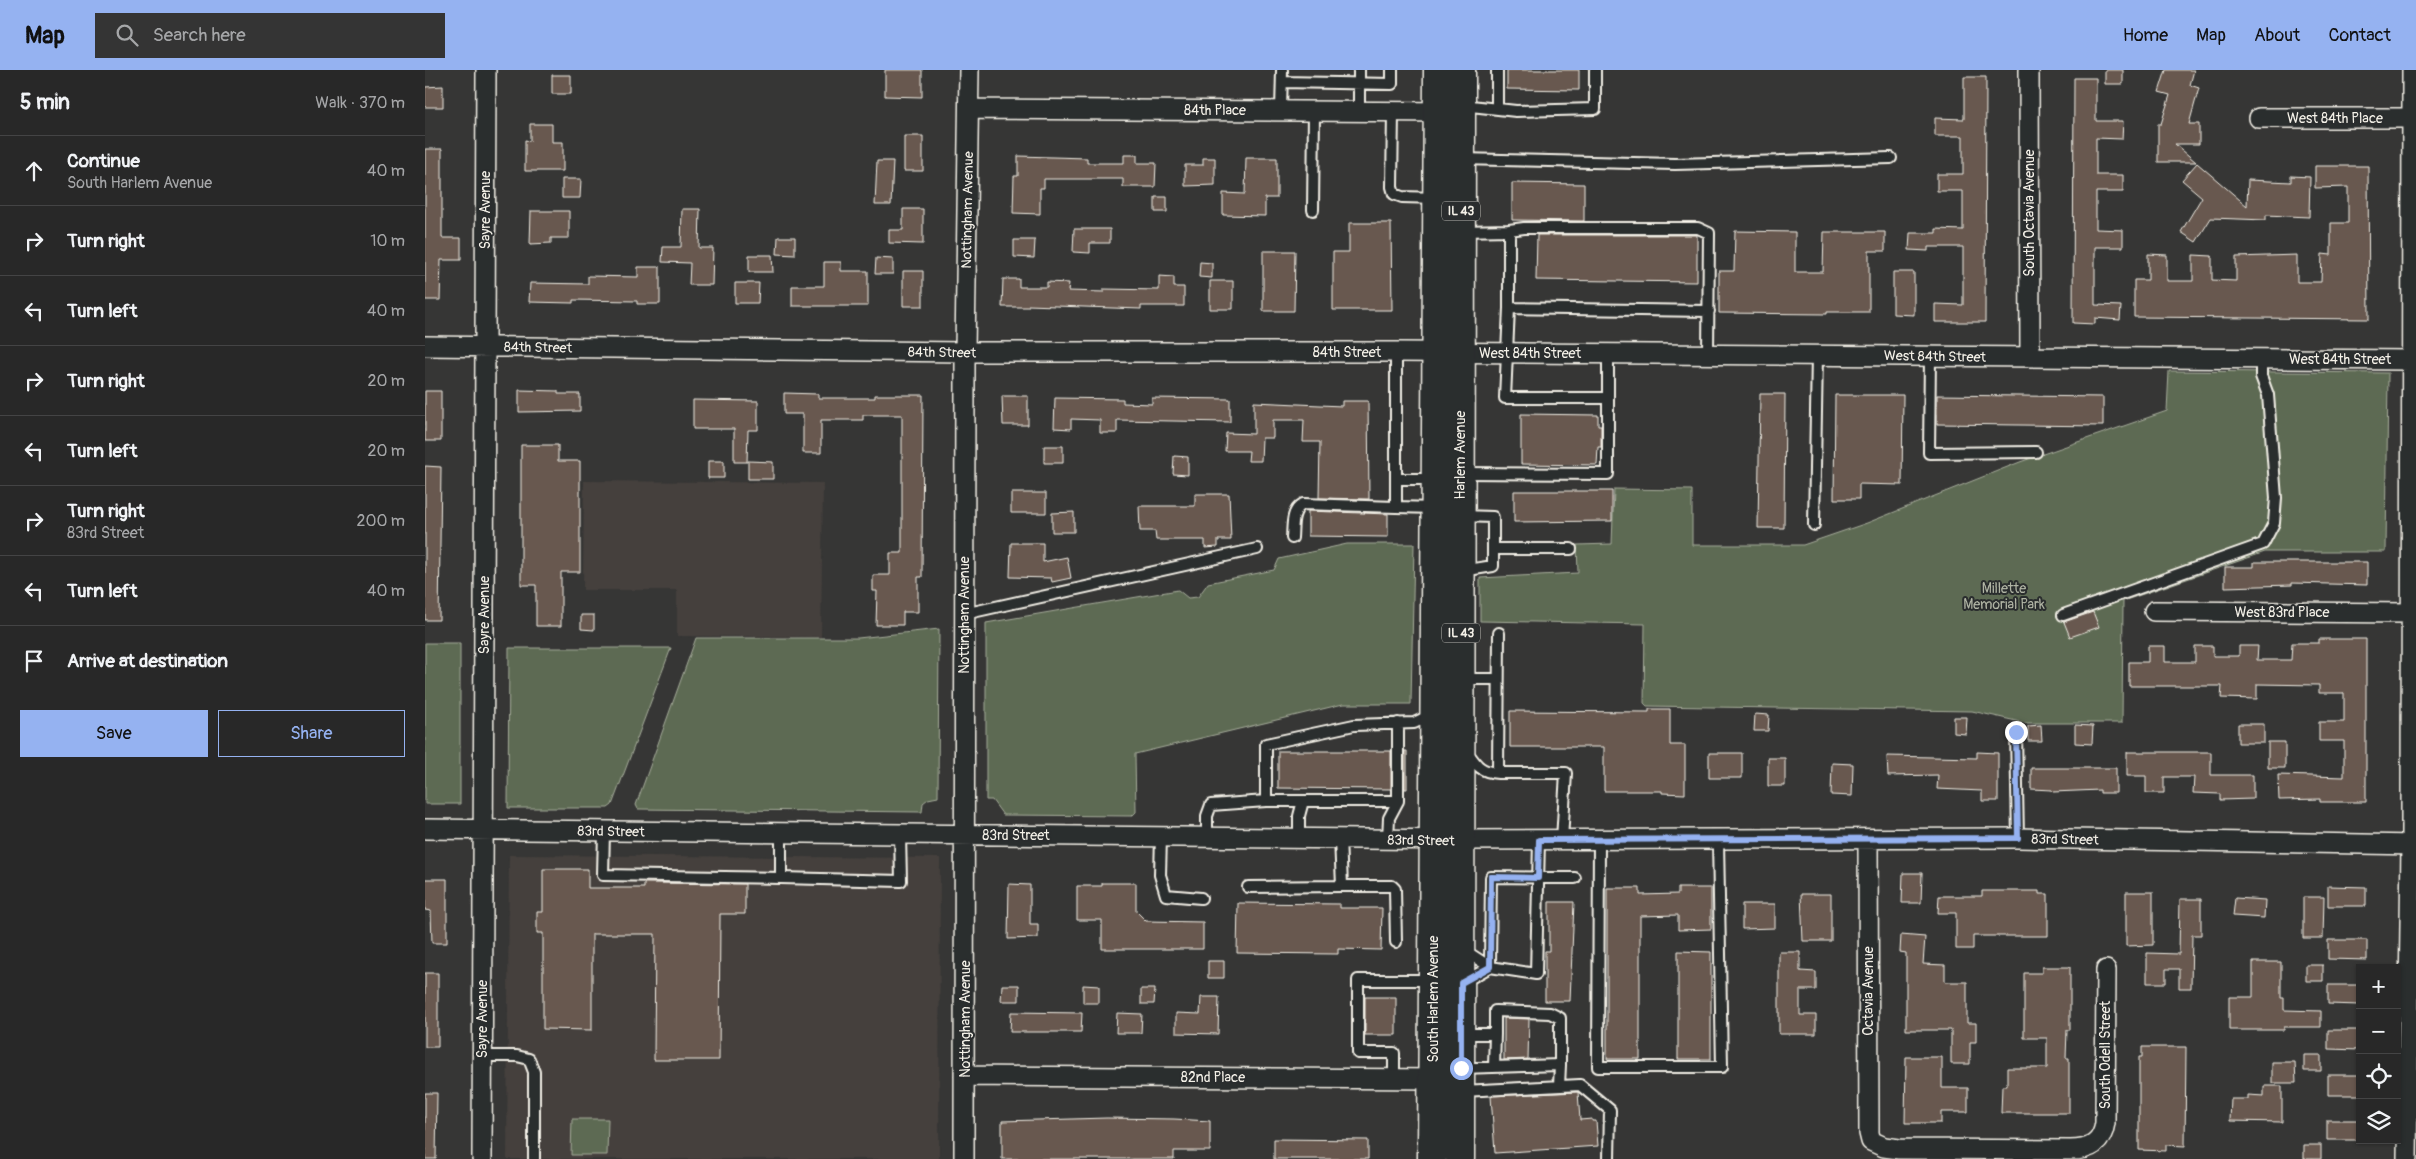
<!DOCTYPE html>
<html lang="en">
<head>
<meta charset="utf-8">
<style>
	:root { --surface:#282828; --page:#343434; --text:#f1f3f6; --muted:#a5a6a8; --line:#444445; --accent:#95b2f1 }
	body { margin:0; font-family:Pangolin,sans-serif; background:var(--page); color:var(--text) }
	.controls { position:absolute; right:15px; bottom:15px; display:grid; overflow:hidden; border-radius:0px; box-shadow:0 1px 4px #0004 }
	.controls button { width:45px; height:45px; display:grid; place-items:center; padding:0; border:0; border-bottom:1px solid var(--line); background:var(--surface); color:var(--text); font:25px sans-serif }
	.stop { position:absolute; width:15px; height:15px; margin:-11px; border:4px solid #95b2f1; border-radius:50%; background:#fff }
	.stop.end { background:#95b2f1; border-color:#fff; box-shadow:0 1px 5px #0008 }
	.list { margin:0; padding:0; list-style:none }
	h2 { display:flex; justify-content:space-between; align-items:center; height:65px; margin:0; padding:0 20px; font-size:21px }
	h2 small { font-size:16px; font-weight:400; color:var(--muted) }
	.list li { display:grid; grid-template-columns:32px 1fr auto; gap:15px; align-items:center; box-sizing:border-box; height:70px; padding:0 20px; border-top:1px solid var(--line) }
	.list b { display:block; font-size:19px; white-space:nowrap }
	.list p { margin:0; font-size:16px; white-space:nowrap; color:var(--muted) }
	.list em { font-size:16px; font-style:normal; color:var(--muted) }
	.actions { display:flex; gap:10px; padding:15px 20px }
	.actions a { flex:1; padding:11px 0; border:1px solid var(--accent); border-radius:0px; text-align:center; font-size:18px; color:var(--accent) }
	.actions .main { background:var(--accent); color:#111 }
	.icon { flex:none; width:28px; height:28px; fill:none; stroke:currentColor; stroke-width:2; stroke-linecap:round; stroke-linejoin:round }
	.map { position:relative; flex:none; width:1991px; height:1089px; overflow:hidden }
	header { display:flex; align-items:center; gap:30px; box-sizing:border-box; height:70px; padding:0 25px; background:var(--accent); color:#111 }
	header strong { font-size:24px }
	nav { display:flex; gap:28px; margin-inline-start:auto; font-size:18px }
	.search { width:350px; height:45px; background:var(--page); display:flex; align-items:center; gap:12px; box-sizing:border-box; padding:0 18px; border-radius:0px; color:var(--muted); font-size:19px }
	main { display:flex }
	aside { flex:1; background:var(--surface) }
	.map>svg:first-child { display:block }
</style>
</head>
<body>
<header>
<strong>Map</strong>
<div class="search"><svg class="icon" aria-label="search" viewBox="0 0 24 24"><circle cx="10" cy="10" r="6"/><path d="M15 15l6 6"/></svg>Search here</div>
<nav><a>Home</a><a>Map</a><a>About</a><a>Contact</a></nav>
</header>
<main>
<aside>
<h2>5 min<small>Walk · 370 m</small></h2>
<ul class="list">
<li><svg class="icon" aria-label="ahead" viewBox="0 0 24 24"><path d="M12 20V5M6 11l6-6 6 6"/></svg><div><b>Continue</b><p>South Harlem Avenue</p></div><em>40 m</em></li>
<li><svg class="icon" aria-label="right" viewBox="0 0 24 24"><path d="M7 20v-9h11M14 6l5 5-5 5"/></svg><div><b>Turn right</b></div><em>10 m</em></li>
<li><svg class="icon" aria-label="left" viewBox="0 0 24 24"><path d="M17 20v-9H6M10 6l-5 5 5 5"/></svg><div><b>Turn left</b></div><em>40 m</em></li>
<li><svg class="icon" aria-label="right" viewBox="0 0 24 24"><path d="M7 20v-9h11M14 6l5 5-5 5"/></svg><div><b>Turn right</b></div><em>20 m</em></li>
<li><svg class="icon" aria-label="left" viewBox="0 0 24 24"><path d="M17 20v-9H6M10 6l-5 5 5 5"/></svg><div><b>Turn left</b></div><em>20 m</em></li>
<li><svg class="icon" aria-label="right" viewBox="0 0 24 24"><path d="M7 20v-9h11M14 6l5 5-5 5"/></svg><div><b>Turn right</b><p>83rd Street</p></div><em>200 m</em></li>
<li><svg class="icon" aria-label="left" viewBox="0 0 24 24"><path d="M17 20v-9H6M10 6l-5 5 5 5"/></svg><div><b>Turn left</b></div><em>40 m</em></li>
<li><svg class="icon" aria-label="arrive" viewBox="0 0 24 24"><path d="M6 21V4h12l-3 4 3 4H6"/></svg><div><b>Arrive at destination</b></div></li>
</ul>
<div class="actions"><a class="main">Save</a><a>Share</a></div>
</aside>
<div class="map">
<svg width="1991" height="1089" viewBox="0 0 1991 1089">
	<rect width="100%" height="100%" fill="#363635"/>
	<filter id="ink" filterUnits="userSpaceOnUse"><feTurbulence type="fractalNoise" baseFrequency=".02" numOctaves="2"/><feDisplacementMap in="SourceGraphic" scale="10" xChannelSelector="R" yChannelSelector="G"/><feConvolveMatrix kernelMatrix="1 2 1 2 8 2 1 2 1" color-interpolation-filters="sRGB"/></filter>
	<g filter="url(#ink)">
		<path fill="#45403d" d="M159 411 398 413 396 567 252 566V520H158Z
			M84 785 515 788 514 1089H82Z"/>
		<path fill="#5d6a52" stroke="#a8ae9d" d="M1744 301 1963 303 1961 482H1840L1698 531 1697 653H1600L1547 641 1222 636 1219 633 1220 554 1055 551V508L1153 503 1152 475 1187 474 1189 419 1267 420V475H1378L1442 453 1595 392 1742 341Z
			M922 474H989L986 634H918L710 684 711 742 707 746 578 745 567 730H561V553L753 520 763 528 773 527 783 513 849 500 854 489Z
			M514 559 513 727 503 729 498 733 497 742 213 739 211 735 271 568H433Z
			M0 573H35V734H0Z
			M84 578H246L187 735 183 738H83Z
			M147 1049H183L182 1085H146Z"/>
		<path fill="#68584f" stroke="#f4f1e8" d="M460 0H497V27L460 26Z
			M1082 0H1154V20L1082 19Z
			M1680 0H1698V14H1680Z
			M1741 0H1769L1765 15 1774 18 1764 54H1774V74H1750L1771 92H1733V54H1736L1745 25 1734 22Z
			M127 5H146V24H127Z
			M1539 7H1561L1560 252H1510V234L1538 235V177H1503V181L1484 180 1485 163H1511V159L1538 160V121H1512V104H1538V66H1510V48L1539 49Z
			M1649 8H1671V51H1698L1697 69 1671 68V105H1698V122H1671V159L1698 160V177H1670V235L1696 236 1695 250 1670 248V254L1648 253Z
			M18 16V37H0V17Z
			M105 54H127V72H138V101H100V70L105 71Z
			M479 66H498V101H479Z
			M0 79H17V168H36V190H16L15 230H0Z
			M699 85H712V93H731L730 117H698V109H619V118H615V144L588 143 589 106H593V86L662 88V93H699Z
			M778 88H790V115L760 116V95H778Z
			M821 88H852V128H840V146L798 145V123L820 124Z
			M452 91H468L466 135H450Z
			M1772 93 1822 136 1823 110 1866 112V106L1885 107 1884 147 1841 145V150L1786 148 1771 172 1756 162 1777 127 1757 110Z
			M1890 96H1943L1944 249 1709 247V210H1723V184L1742 185V211H1768V185L1787 186V210L1811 211V187L1872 185V212H1896L1897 184 1906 185V153H1923V117L1890 118Z
			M137 109H156L155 128H137Z
			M1087 113 1159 114V151L1087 150Z
			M730 127H742V142H730Z
			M257 139H275L274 178H288L287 215H264L265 193 237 192 238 177H256Z
			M478 139H498V174L464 173V160H478Z
			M106 141H144V168H126V173L105 174Z
			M924 153H966L967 240H908V182H924Z
			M649 159H685V173H665V183L648 182Z
			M1310 161 1370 162V202H1398L1399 162H1460V181H1444V242H1402V244L1294 243V201H1309Z
			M1112 165H1272V212L1111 210Z
			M353 167H370V185L352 184Z
			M589 170H610L609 188 589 187Z
			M838 181H870L869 241H838Z
			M324 185H347L348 202H324Z
			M451 188 468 189V204H450Z
			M399 192H416V201H443V236H367V216H399Z
			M775 192 787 193V208L774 207Z
			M213 197H235V234H212V231L148 230V233L104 232 105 213 163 214V206L213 207Z
			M478 201H498V236H478Z
			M1468 202H1489V245L1468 244Z
			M734 206 749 207V217H759V236H716V239L603 235V237H577L578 209H594V217H622V212L644 213 643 221 679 222V219L734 220Z
			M785 211H808V239H785Z
			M310 213H334L333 233H310Z
			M94 320 133 321V324H155V341L94 342Z
			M0 321H16V371H0Z
			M359 323 393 324V328H450V325H498L497 507H493V542H478V555H451L452 521H448V505H465V483H477V345H438V350H396V383H378V344H359Z
			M1335 324H1360L1359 458H1333Z
			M1410 325H1478L1477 415 1434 414V429H1409Z
			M1512 325 1678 327V356L1512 354Z
			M577 326H603V355H578Z
			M630 328 698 329V333L727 334V328L805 329V352L692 350V363H675V350L646 349V359L629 358Z
			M268 330 333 331V360H323L322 392H309V359H268Z
			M917 331H943L944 429 894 428 895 372H878L879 350H848V368H837L836 391H823L824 381H800L801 363 829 364V332L917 336Z
			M1096 344 1173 345V355H1176V377H1173L1172 395 1096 394Z
			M96 375H133V391H155V502H136V556H111V515H96Z
			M619 376H638V393H619Z
			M749 386 763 387V405L748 404Z
			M283 391H299V408H283Z
			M323 391 348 392V409H323Z
			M0 396 16 397 14 550H0Z
			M1089 421H1187V451L1089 452Z
			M586 423H621V443H586Z
			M770 424H804L806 470H793V477L780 478V470H731L730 461H715L714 436H770Z
			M883 441 963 444V467L883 466Z
			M649 442V462H627V443Z
			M586 473H618V492L642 487 646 508 627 512 626 508 585 507Z
			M1829 492H1942V515L1867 513V515L1800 517V497H1829Z
			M1668 542 1674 557 1645 567 1639 552Z
			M156 545H169V560L156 559Z
			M1894 569H1941V732H1895V729L1854 730 1853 705 1919 707V671H1894V652H1919V623H1894V615L1832 614V629L1796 628 1797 616H1704V592H1723V576H1740V592H1770V576H1788V586H1814V576H1833L1832 590H1866L1867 573H1894Z
			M1224 639H1245V675H1260V724L1237 723V721H1179V677H1085V641L1224 642Z
			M1330 644 1344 645 1343 661H1329Z
			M1529 647H1542L1541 664 1529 663Z
			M1813 654H1839V673H1813Z
			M1616 655 1617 671H1603V656Z
			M1650 655 1668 656 1667 674 1650 673Z
			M1843 672H1860V698H1843Z
			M853 681H966V719L853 718Z
			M980 681H982V719H980Z
			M1552 682 1573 683V731H1557V721L1512 719 1513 705 1463 706 1462 686 1552 688Z
			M1702 682H1786V705H1828V729L1795 730V724L1768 723 1769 707H1739V723H1721V706H1702Z
			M1284 683H1317V708H1284Z
			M1343 688H1360V716H1343Z
			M1407 693 1428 694 1427 726 1406 725Z
			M1606 698H1691V723H1675V720L1628 722 1627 720 1606 719Z
			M118 799H163V818H219V813L320 814V844H295L294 990H229L230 864H167V960L118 959V863H112V842H118Z
			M1478 803H1497L1496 833H1477Z
			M0 809H22V873H7L6 841 0 840Z
			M677 813H711V841L721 851 778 852V879H677V850H652V816H677Z
			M584 814 605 815V854H613V868L583 869Z
			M1903 816 1941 817V836H1903Z
			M1182 818H1215V825L1253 824V818H1286V859L1253 860V845L1215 846V989H1182Z
			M1557 821H1614V824H1623V866H1548V879H1531V843H1513L1514 826H1557Z
			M1701 822H1728V875L1701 876Z
			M1376 824H1406V871H1378Z
			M1878 827H1899L1898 868H1878Z
			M1810 828 1840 830 1839 848 1808 846Z
			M1755 829H1776V865H1767L1766 918H1754V899H1741V913H1722V883L1754 884Z
			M1124 832H1149L1145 931H1120V881H1124Z
			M813 833 915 834V838H957L956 880 913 879V884L812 883Z
			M1317 834H1350V858L1317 859Z
			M1476 865 1500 867 1498 894 1520 895V912H1542V953H1551V972H1545V994H1526V960H1481V883L1475 882Z
			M1903 870H1942V890L1903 889Z
			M1253 881 1286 882V989H1253Z
			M1354 882H1375V901L1391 902V920H1375V945H1391V964H1354Z
			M783 891H799V908H783Z
			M1828 892H1856V928H1859V940L1896 941V957H1859V960H1804V927H1828Z
			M1881 895H1898V911H1881Z
			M1617 897H1645V960H1642L1641 988H1644V1043H1576L1577 1016H1582V998H1622V968H1599V903H1617Z
			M0 903H13V977H0Z
			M577 915H594V931H576Z
			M658 915 674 916V933H658Z
			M1903 915H1935V935L1903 934Z
			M716 919H730L729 934H716Z
			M776 927H794L793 964 751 963V943L775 944Z
			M940 927H971V965H940Z
			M586 942 657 943 656 962H585Z
			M692 943 717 944 716 963H691Z
			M1079 948 1104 949 1103 989 1079 990Z
			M1903 960H1935V980L1903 979Z
			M1717 977H1761L1760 1076 1741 1075V1081L1714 1080V987H1717Z
			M1879 985H1896V1001H1879Z
			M1481 987H1517V1018H1543V1042H1516V1053H1480Z
			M1847 992H1870L1871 1013H1847Z
			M1903 1005H1935V1025H1903Z
			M1839 1016H1857V1052L1805 1051 1806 1029H1823V1025L1839 1026Z
			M1153 1022 1155 1050 1167 1049V1051H1171L1173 1076 1070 1083 1066 1026Z
			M0 1023H12L11 1089H0Z
			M682 1048 749 1049 785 1051V1081H749V1089H577V1051Z
			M1902 1050H1935V1070H1902Z
			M849 1069 943 1070V1089H849Z
			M1879 1075H1896V1089H1879Z"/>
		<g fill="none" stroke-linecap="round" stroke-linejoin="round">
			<defs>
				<path id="service" d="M1072 0V38
					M857 12 967 14V0
					M1037 35 1091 41 1170 39V0
					M856 41 857 0
					M934 41V0
					M968 42 967 117 969 124 977 127 1012 128
					M1037 89 1250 94 1466 88
					M888 140 889 41
					M1084 160 1099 158H1273L1284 163 1283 284
					M1036 161 1084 160V238
					M1505 286 1504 383 1611 382
					M1183 328H1080L1084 238 1284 241
					M1037 403 1183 404V284
					M971 409H1010
					M971 437 1010 438
					M1036 446 1068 447V496L1037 501
					M1389 455 1392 285
					M867 468C868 455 866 441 878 434L971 437V282
					M1068 479H1146
					M539 544 832 479
					M1638 545 1838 474 1849 453 1851 428 1843 325 1836 306V289
					M1074 563 1073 703H1141L1137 770
					M1037 609H1073
					M973 653V731H841V674L929 655 989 653 1006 645
					M1591 662 1593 768
					M1043 683C1052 696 1056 702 1073 703
					M179 761 178 805 356 808
					M356 763V808L476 811 475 764
					M736 766 735 805 741 825 776 828
					M782 767V746L786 735 841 731
					M874 768V746L878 731
					M915 768 917 816H967L970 819 971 872
					M963 769 964 748 973 731
					M1174 769 1173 997H1297L1293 770
					M1114 770 1111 904 1065 897 1066 807 1150 808
					M823 817 917 816
					M1037 913 1065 897 1039 880
					M56 986H92L104 989 109 1002V1089
					M1069 997 1070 964
					M1036 998 1135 995V948L1125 943 1070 941V964H1037
					M969 1008V983H933V910H1007
					M1134 1016 1135 995
					M1037 1021 1155 1015 1185 1040 1184 1089"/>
				<path id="minor" d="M1604 0 1605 287
					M544 39 1025 42
					M1834 48H1987
					M0 276 540 282H971L1986 290
					M1729 541 1985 543
					M0 759 1036 770 1593 768 1991 775
					M1443 770 1444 1063 1446 1071 1459 1077 1474 1079 1645 1080C1665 1080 1677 1074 1680 1053L1681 900
					M539 1006 1018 1009
					M57 1089 61 0
					M539 1089 540 282 544 0
					M1982 1089 1986 775 1987 0"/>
				<path id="primary" d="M1007 1089 1013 0
					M1035 1089 1036 0"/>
			</defs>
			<use href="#service" stroke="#f4f1e8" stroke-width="14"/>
			<use href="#minor" stroke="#f4f1e8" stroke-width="22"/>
			<use href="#primary" stroke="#f4f1e8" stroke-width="31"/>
			<use href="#service" stroke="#2a2d2e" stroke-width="10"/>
			<use href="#minor" stroke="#2a2d2e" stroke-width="19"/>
			<use href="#primary" stroke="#2a2d2e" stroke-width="28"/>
		</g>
	</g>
	<g fill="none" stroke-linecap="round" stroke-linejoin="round" filter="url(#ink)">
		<path stroke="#95b2f1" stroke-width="6" d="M1036 998V913L1065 897 1066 807 1113 808 1114 770 1593 768 1591 662"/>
	</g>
	<g text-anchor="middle" stroke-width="4" stroke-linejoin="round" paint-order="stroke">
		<g fill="#2a2d2e" stroke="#b7b6b0" stroke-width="1">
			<rect x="1017" y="131.5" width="38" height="19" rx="4"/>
			<rect x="1017" y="553.5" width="38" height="19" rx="4"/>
		</g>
		<g font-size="12" font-weight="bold" fill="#f4f1e8">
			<text x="1036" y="145">IL 43</text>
			<text x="1036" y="567">IL 43</text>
		</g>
		<g font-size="14" fill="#f4f1e8" stroke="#2a2d2e">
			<text x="790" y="45">84th Place</text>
			<text x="1910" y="53">West 84th Place</text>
			<text transform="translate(60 140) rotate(-90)" y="5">Sayre Avenue</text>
			<text transform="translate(542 140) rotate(-89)" y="5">Nottingham Avenue</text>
			<text transform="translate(1604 143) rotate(-90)" y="5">South Octavia Avenue</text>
			<text transform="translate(113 277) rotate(1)" y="5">84th Street</text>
			<text transform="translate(517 282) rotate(1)" y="5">84th Street</text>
			<text x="922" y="287">84th Street</text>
			<text x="1105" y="288">West 84th Street</text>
			<text transform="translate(1510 286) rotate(1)" y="5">West 84th Street</text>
			<text x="1915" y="294">West 84th Street</text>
			<text transform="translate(1035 385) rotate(-90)" y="5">Harlem Avenue</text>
			<text x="1857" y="547">West 83rd Place</text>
			<text transform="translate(59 545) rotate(-90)" y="5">Sayre Avenue</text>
			<text transform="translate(539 545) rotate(-90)" y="5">Nottingham Avenue</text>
			<text transform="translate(186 761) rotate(1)" y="5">83rd Street</text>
			<text x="591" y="770">83rd Street</text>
			<text transform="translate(1640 769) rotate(1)" y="5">83rd Street</text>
			<text transform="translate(996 770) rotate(1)" y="5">83rd Street</text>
			<text transform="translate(1443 921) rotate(-90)" y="5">Octavia Avenue</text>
			<text transform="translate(1008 929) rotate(-90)" y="5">South Harlem Avenue</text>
			<text transform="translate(57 949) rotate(-90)" y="5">Sayre Avenue</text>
			<text transform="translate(540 949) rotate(-90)" y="5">Nottingham Avenue</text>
			<text transform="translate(1680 985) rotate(-90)" y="5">South Odell Street</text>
			<text x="788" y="1012">82nd Place</text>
		</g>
		<g font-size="14" fill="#b0b4a4" stroke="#2a2d2e">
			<text x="1579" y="523">Millette<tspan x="1579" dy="16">Memorial Park</tspan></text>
		</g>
	</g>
</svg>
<div class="controls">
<button>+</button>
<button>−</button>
<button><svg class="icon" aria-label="locate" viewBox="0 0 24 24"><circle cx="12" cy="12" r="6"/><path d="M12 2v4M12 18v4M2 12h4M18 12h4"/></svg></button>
<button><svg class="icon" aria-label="layers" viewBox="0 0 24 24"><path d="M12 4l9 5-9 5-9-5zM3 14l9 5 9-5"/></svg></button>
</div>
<div class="stop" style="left:1036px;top:998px"></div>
<div class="stop end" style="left:1591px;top:662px"></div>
</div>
</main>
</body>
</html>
